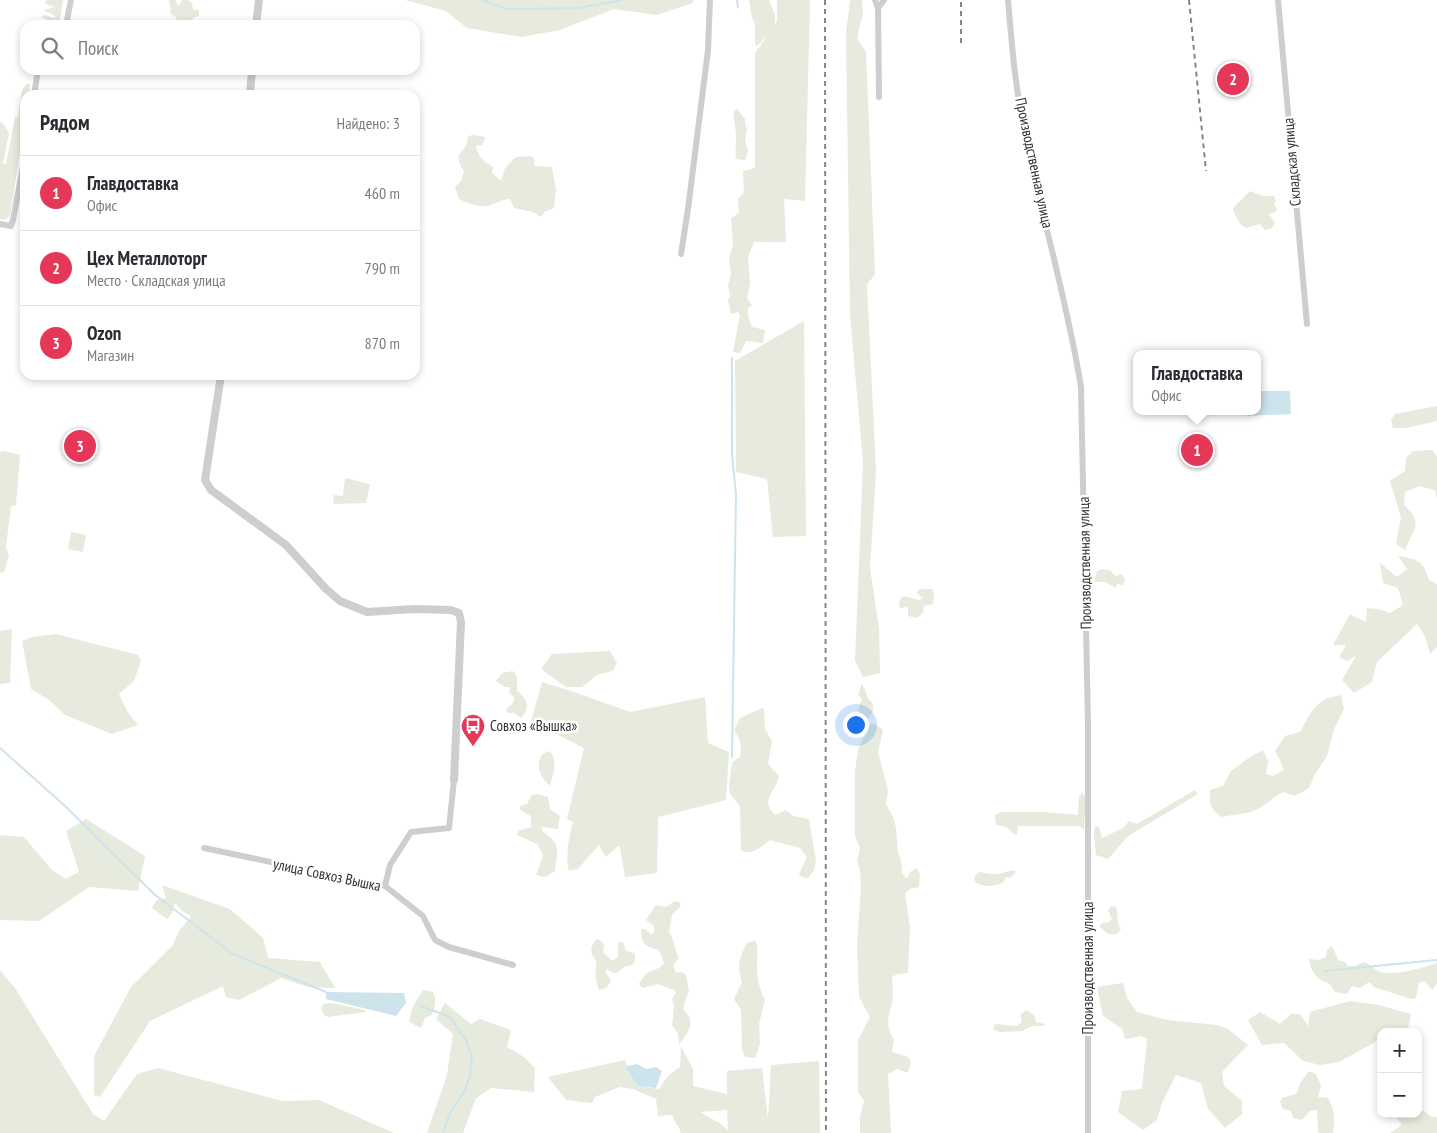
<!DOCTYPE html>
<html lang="ru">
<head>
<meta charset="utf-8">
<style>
	:root { --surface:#fff; --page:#f2f2f3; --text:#2b2b33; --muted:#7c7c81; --line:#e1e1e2; --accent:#e53757 }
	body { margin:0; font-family:"PT Sans Narrow",sans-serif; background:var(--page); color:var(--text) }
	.controls { position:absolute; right:15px; bottom:15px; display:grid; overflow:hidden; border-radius:10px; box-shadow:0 2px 8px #0003 }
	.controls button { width:45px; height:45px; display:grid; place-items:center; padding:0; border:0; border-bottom:1px solid var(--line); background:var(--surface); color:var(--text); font:25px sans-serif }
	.you { position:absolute; left:855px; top:724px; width:18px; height:18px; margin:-12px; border:4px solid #fff; border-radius:50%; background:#1a73e8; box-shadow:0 0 0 8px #1a73e833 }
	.badge { display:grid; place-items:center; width:32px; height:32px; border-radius:50%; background:var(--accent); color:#fff; font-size:16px; font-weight:700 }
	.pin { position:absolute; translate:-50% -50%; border:2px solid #fff; box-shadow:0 1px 5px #0006 }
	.popup { position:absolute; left:1133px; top:350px; width:128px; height:65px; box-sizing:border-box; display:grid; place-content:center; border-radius:10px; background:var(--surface); filter:drop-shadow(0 1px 4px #0005); font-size:16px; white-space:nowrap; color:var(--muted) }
	.popup b { font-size:19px; color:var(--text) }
	.popup::after { content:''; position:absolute; left:50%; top:100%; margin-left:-10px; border:10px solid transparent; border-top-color:var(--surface) }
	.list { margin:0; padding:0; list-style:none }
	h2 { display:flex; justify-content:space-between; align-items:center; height:65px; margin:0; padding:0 20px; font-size:21px }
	h2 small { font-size:16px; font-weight:400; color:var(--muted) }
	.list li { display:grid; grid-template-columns:32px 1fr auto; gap:15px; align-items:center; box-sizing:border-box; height:75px; padding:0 20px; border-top:1px solid var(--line) }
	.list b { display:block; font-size:19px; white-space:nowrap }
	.list p { margin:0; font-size:16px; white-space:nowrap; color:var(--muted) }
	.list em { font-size:16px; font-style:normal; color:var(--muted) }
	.icon { flex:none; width:28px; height:28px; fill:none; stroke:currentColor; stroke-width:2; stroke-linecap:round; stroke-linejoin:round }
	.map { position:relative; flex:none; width:1437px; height:1133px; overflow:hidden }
	.search { position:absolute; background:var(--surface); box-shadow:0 2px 8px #0003; left:20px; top:20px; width:400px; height:55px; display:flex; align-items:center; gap:12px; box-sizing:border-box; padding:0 18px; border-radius:15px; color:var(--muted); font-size:19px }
	.panel { position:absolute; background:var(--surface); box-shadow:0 2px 8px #0003; left:20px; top:90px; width:400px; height:290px; border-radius:15px }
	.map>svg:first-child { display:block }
</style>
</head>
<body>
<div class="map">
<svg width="1437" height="1133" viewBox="0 0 1437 1133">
	<rect width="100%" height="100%" fill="#fff"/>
	<path fill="#e6ebdd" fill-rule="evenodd" d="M50 0H63L59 25H52V22L41 17 45 15 54 18 56 16 43 10 55 7 46 4 45 1Z
		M169 0H176L178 7 182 0H188L192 3 193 10H199V16L193 18 191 25H179L175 16 171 14Z
		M405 0H693V3L657 15 614 9 560 30 521 37 467 28 446 11Z
		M749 0H769L775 15V24L777 21V0H810L805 201 784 199 786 242H754L748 257 750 283 747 298 752 306 748 308V316L752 327 765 330 763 343 746 341 740 353 733 352 740 315 738 312 731 314 728 300 730 296 728 285 731 274 729 259 733 245 731 218 739 213 738 199 744 192 743 171 755 168V53L768 35 757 46 755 45V24L752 18Z
		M850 0H862L863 13 857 38 866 52 875 274 867 285 876 471 870 568 879 629 880 673 863 677 855 661 863 463 850 314 846 33Z
		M27 83 30 84 29 94 25 95V119L10 216 4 220 0 219V122H2L9 133 3 163 6 164 15 117H18L22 90Z
		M737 109 745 119V124L747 129 745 140 748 151 745 160 736 159C735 151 736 145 736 137 736 128 733 121 734 111Z
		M474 135 486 137 482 145 476 146C478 158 484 161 493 167L492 173 500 180 502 179 505 168 516 157 531 156 535 160 534 166 552 167 556 190 554 208 544 212 541 217 533 212 514 208 510 199C501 199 495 205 487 206 476 207 467 203 459 199L455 187 461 181 464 171C450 149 467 157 468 136Z
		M1250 191 1263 196H1274L1276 201 1274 204 1277 209 1276 212 1269 214 1275 223 1272 228 1265 230 1260 224 1246 228 1240 224C1238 218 1233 214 1233 208Z
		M804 321 806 536 773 537 767 479 736 472 735 361Z
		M1437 406V421L1406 428H1393L1391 420 1395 414Z
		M1432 450 1437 457V499L1435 490 1419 486 1405 492 1404 505C1425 524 1413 528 1405 550L1396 544 1401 517 1390 481 1405 471 1406 458 1413 451Z
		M5 451 20 455 16 505 11 506 6 547 9 555 4 572 0 573V452Z
		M345 478 370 484 366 503 333 504 334 495 343 496Z
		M71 532 86 535 83 552 68 549Z
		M1398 556C1419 560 1423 560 1429 580L1437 584V647L1430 654 1425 636 1417 624 1377 662 1372 682 1354 693 1342 680 1356 656 1347 661 1339 657 1346 645H1333L1350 614 1366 622 1367 608 1379 609 1390 613 1403 605 1398 588 1383 583 1380 563 1397 577 1407 569Z
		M1102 569 1110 570 1115 576 1122 574 1125 580 1123 586 1117 583 1116 588 1105 582H1095V578L1097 571Z
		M924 589H932L934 593 933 604 924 606 923 613 917 618 908 616V607L900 608 899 603 901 598 904 596 919 600 923 598 917 593 918 590Z
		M12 629 10 683 0 684V631Z
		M56 634 138 655 141 661 134 681 119 694 127 711 138 725 112 734 65 715 49 700 31 689 22 641 32 637Z
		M610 651 617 663 613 671 597 675 582 687H566L541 669 552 654Z
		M513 671 517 677V691C527 698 531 708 521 718L514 713H507L506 709 514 702V697L509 693 510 687H505L496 681 502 673Z
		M542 682 577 693 630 712 705 697 708 743 729 752 726 800 658 817 657 873 625 877 620 847 618 846 606 857 599 845 578 869 569 871C565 856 569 837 573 822L567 819 584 748 531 721Z
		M862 684 866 692 868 699 872 702C875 710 872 713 867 719L862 720C857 713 858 708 862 700L858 694Z
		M1341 695 1344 709 1334 729 1327 756 1315 774 1309 788 1295 796 1283 792C1275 796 1268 803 1260 808 1248 815 1234 814 1221 817 1210 809 1209 803 1210 790L1223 786 1231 771 1250 757 1263 750 1268 761 1266 774 1273 776 1284 770 1280 760 1275 751 1285 736 1300 732C1312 711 1315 699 1341 695Z
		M762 708 764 709 765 729 772 741 768 764 779 776C776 792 759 800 775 815L786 810 793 816 809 819 816 861 814 870 808 878 802 877 799 874 807 857 800 848 770 840C761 847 753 855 741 851L740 806 730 794 729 785 732 762 740 757C742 744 741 741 734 730L740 718Z
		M875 724 883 730 878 752 888 790 886 804 893 817 896 828 898 853 901 860 902 873 907 879 910 872 917 868 920 875 919 887 910 889 905 893 910 927 908 973 897 974 892 977C892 983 893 988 893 994 892 1012 882 1022 894 1039L892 1052 908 1057 911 1062 908 1072H905L897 1069 888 1074 891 1133H860V1117L864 1101 858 1092V1040L870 1017 859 997 857 944 861 887 860 871 857 861 860 848 855 836V772L858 749 866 734 868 725Z
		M550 751C558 762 553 774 550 786 540 776 535 768 542 754Z
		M1195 790 1198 794 1128 836 1108 859 1096 855 1094 833 1095 826 1099 827 1102 838 1123 828 1129 821 1137 824Z
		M1083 793 1086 798 1084 829 1079 826H1018L1017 835 1011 832 1007 827 996 825 995 815 1001 812H1044L1078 815 1079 796Z
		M537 794 548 797 550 809 560 816 558 829 542 827V831C562 845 557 848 555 871L546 877 536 875 543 855 537 844 517 835 518 831 531 827V816L520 810V806L527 804 532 795Z
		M86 819 145 856 138 891 89 887 39 921 0 920V835L24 837 52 870 66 879 79 872 66 831Z
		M1012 870 1016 871C1013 876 1012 878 1006 877L1003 883C993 886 984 888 975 882L974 877 979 872C992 875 1000 875 1012 870Z
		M162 885 230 909 263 938 268 958 320 962 335 988 308 987 281 978 239 1000 226 997 223 986 150 1021 100 1097 94 1095V1056L131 987 173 945 179 931 191 916 182 911 175 903 172 913 167 919 152 908 157 900 166 898Z
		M675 901 681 903 680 907 672 915 669 932C675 941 674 949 679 958L673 965 676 973 682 972 686 975 689 990 683 1009C697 1023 689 1030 679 1045L678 1034 672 1025 674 1006 672 999 676 992 674 990 658 984 642 988 639 983 647 973 659 968 664 963 659 950C644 946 642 945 641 929H645L651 934 654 933V926L646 920 656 905 666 907Z
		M1111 906 1116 907C1119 915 1116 923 1121 929L1117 934H1108L1099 926 1103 923 1109 922 1112 919 1108 911Z
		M596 939 600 940 604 945 603 952 612 961 618 957V943L623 942 626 951 635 953V961L632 965 625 966 617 973H613L606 969V974L610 978 611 982 606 988 599 990C598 986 596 982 596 978 594 969 600 962 592 955L591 948Z
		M755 940C759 948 757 955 757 964 757 977 759 989 765 1000L759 1024 760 1044 755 1058 745 1057 742 1049 741 1010 734 999 742 982C737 967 739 957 747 943Z
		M1331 946 1334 950 1338 960 1345 962 1348 966H1355L1363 962C1370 963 1374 970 1380 972 1396 976 1422 968 1437 963V983L1432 990 1424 981 1419 983 1416 998 1411 999 1374 987 1369 982 1360 988 1352 986 1347 994 1335 992 1330 984C1318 980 1310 972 1309 959L1319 960 1326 957 1327 950Z
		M0 970 15 988 93 1114 104 1121 137 1074 158 1068 282 1101 319 1100 394 1133H0Z
		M1123 983 1127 998 1137 1012 1167 1020 1217 1025 1228 1029 1248 1045 1222 1072 1224 1086 1242 1101V1114L1225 1128 1208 1109 1201 1083 1176 1075 1162 1103 1157 1120 1143 1130 1118 1112 1122 1091 1142 1089 1147 1039 1141 1036 1125 1039 1122 1029 1103 1016 1097 987Z
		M423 990 433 992C437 1000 435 1007 432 1015L425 1018 421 1028 411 1023 409 1021 413 1006Z
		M1350 1001 1379 1005 1411 1014 1408 1029 1381 1032V1035L1375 1042 1339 1062 1320 1065 1303 1061 1284 1043 1262 1045 1248 1020 1260 1012 1280 1024 1291 1014H1300L1308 1026 1310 1012Z
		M332 1003 365 1010 366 1012 328 1017 324 1015 321 1008 324 1004Z
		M445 1003 471 1024 480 1019 511 1030 507 1047 524 1057 535 1068 534 1092 491 1088 476 1098 463 1133H427L447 1075 453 1034 436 1019Z
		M1026 1010 1034 1015 1036 1022 1043 1023 1045 1026H1032L1022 1031 999 1032 993 1029 995 1024 1017 1026 1022 1022 1020 1015Z
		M681 1046 693 1069V1086L727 1094V1071L762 1068 768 1119 771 1065 819 1061 820 1133H681C679 1126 674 1122 672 1115L658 1116 656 1099 633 1089 620 1087 595 1097 592 1103 566 1100 548 1077 625 1060 627 1066 626 1071 638 1086 659 1089 668 1076 680 1067ZM727 1110 728 1130 721 1124 700 1112Z
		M1309 1071 1316 1074 1321 1086 1318 1097 1328 1098C1335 1110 1335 1120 1333 1133H1318L1317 1110 1310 1111 1302 1120 1293 1118 1291 1111 1283 1109 1280 1102 1282 1098 1296 1094 1301 1082Z
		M1418 1107 1432 1117H1437V1133H1390L1402 1125 1393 1114H1418Z"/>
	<path fill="#cde4ed" d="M1257 391H1290L1291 414 1247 416V411H1257Z
		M326 992 404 993 406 1003 396 1016 326 999Z
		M637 1064 646 1069 656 1067 662 1071 656 1088 638 1086 626 1070 627 1066Z"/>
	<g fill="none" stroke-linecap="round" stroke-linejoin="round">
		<path stroke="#cde4ed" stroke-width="2" d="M482 0 507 9 579 8 622 0
			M737 0 738 7
			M732 358V455L736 494 732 757
			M0 748 65 806 154 894 233 954 326 992
			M1325 971 1437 960
			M420 1006 448 1016 452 1020 466 1040 472 1057 470 1076 465 1090 450 1113 443 1133"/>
		<path stroke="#cecece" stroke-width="6" d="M875 0 878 8 879 97
			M1008 0C1012 48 1016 96 1027 143 1044 225 1068 305 1081 387L1088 724V1133
			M1278 0 1307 324
			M878 8 884 0
			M66 25 71 0
			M34 95 38 70
			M0 224 11 226 13 220 25 156
			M681 254 688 209 708 50 710 0
			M204 848 385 886 423 916 435 940 449 947 513 965
			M385 886 390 865 411 832 449 828 454 780"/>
		<path stroke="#cecece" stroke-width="8" d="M256 25 259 0
			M250 95 252 70
			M221 375 205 480 211 490 286 545 326 589 340 601 367 612 414 609 451 610 459 613 461 622 454 780"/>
		<path stroke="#868686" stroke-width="2" stroke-dasharray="5 4" stroke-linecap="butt" d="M825 0 826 1133
			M1189 0 1206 171
			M961 43V0"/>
	</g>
	<defs>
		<symbol id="bus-pin" viewBox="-11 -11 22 30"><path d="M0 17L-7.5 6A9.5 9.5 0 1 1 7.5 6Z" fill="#e53757" stroke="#fff"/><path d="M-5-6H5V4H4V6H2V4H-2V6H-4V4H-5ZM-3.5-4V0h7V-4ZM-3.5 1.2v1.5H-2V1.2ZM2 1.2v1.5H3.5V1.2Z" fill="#fff"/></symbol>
	</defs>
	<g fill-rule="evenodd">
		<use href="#bus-pin" x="459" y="712" width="28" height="38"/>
	</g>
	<g text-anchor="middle" stroke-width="5" stroke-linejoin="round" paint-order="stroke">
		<g font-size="15" fill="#313131" stroke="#fff">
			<text transform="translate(1292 162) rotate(-95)" y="5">Складская улица</text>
			<text transform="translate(1034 163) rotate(78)" y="5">Производственная улица</text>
			<text transform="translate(1085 563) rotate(-91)" y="5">Производственная улица</text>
			<text transform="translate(327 875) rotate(12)" y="5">улица Совхоз Вышка</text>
			<text transform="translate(1088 968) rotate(-90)" y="5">Производственная улица</text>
		</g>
		<g font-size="15" fill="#313131" stroke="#fff" text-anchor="start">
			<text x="490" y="731">Совхоз «Вышка»</text>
		</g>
	</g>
</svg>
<div class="controls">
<button>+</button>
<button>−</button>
</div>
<div class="you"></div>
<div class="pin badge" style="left:1197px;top:450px">1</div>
<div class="popup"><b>Главдоставка</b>Офис</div>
<div class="pin badge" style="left:1233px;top:79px">2</div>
<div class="pin badge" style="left:80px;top:446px">3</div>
<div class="search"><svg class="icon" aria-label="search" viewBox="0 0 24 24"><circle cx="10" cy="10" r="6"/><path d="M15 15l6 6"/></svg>Поиск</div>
<section class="panel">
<h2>Рядом<small>Найдено: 3</small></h2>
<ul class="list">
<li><span class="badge">1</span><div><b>Главдоставка</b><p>Офис</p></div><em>460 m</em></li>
<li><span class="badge">2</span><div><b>Цех Металлоторг</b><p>Место · Складская улица</p></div><em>790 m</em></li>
<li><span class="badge">3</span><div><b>Ozon</b><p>Магазин</p></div><em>870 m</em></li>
</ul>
</section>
</div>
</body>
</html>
